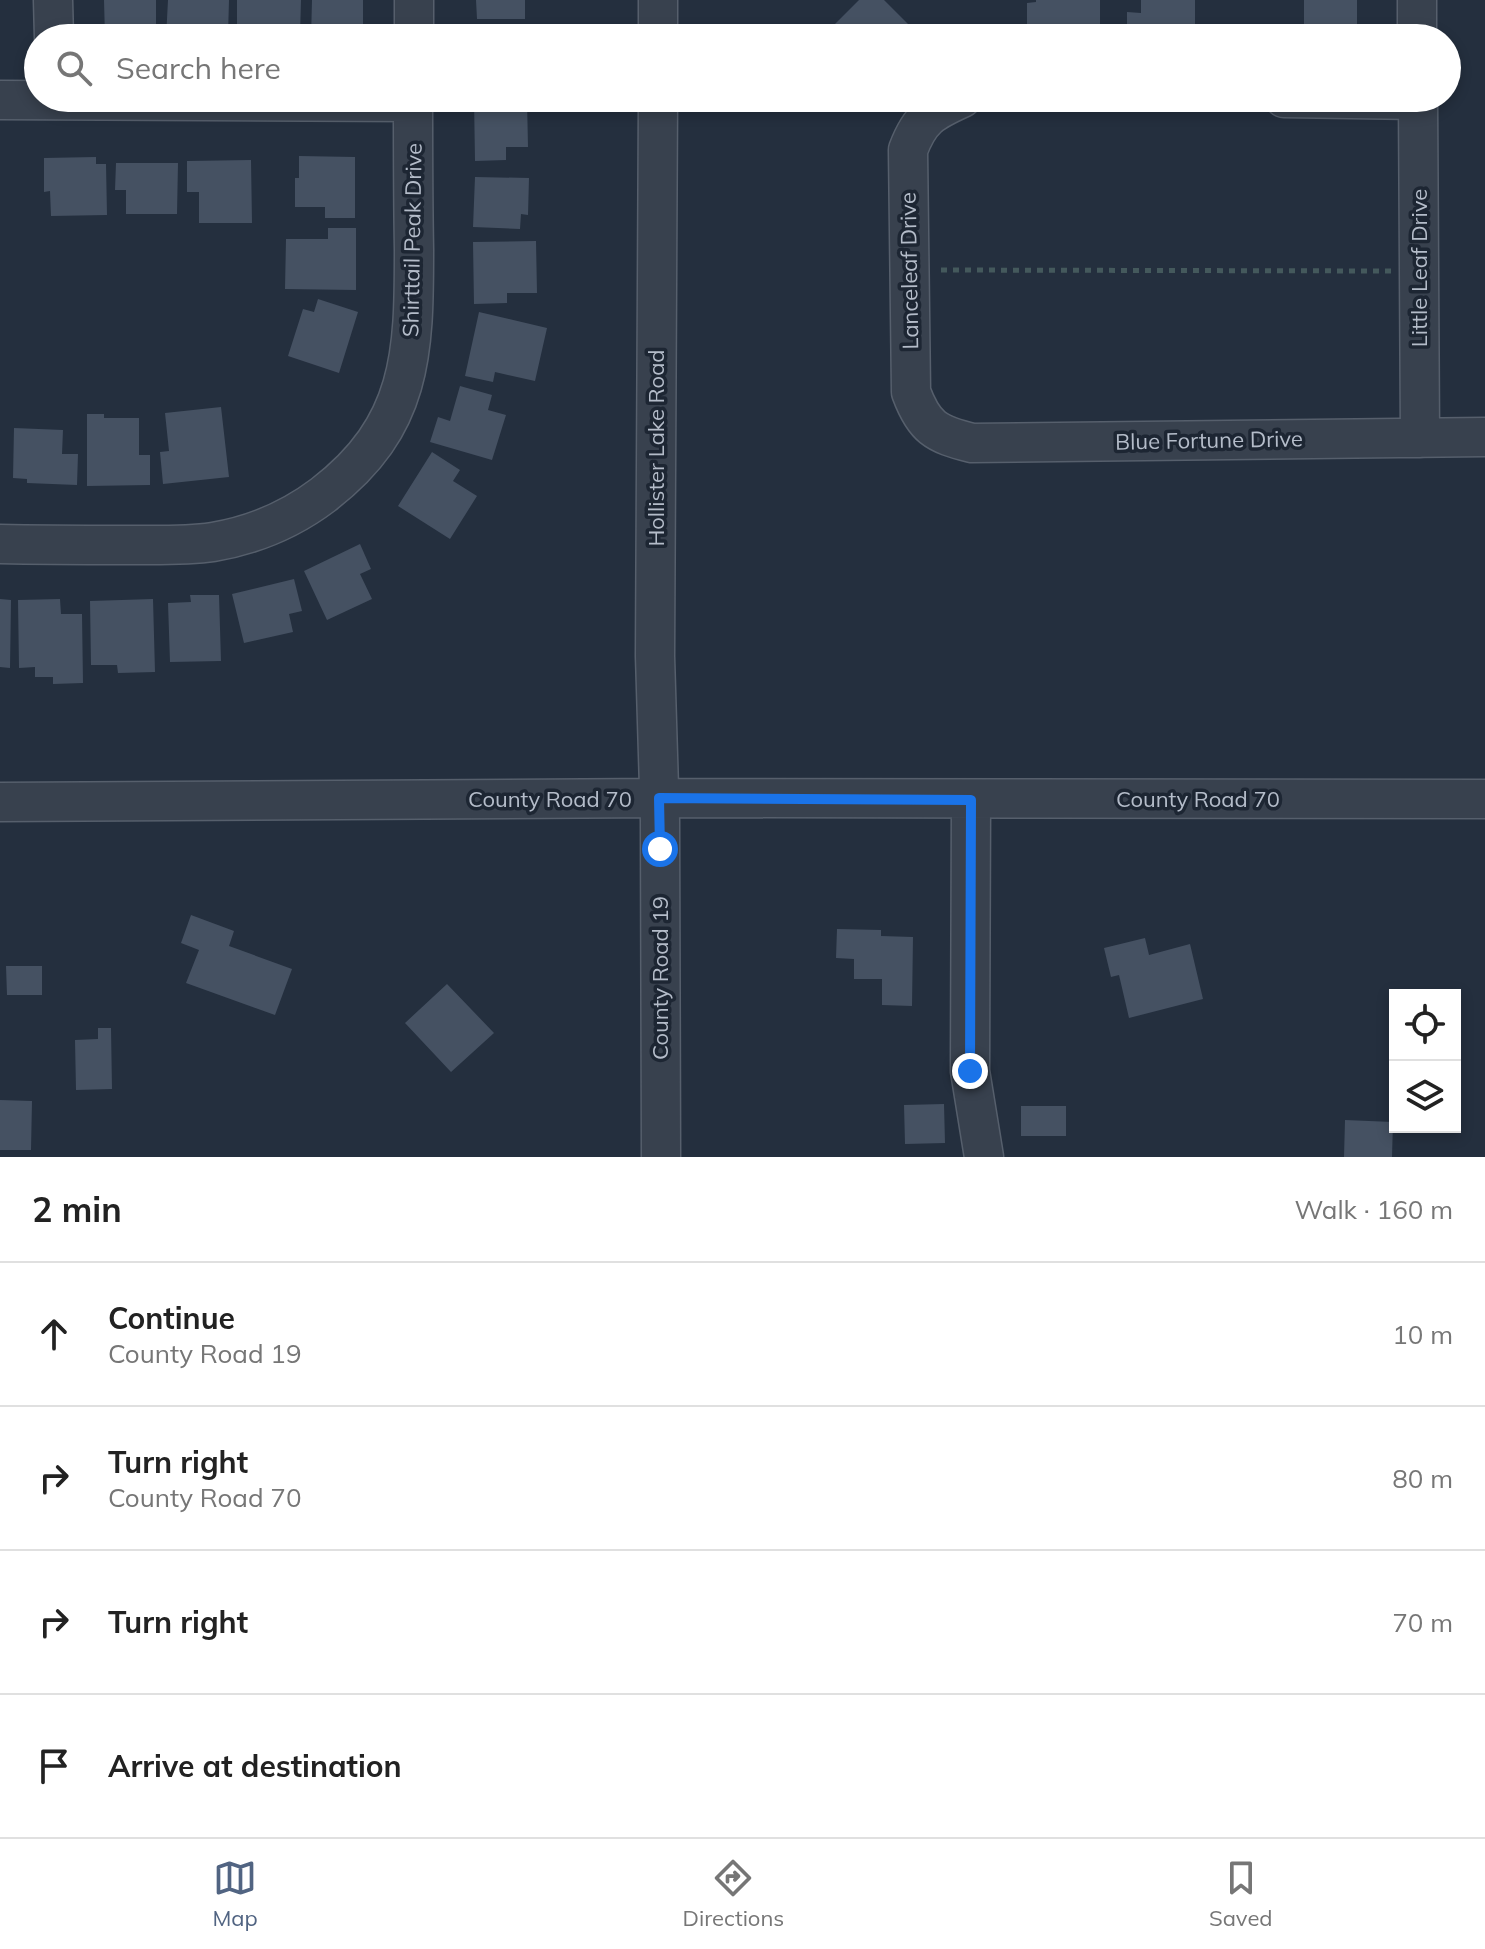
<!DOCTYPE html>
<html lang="en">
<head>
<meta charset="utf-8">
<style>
	:root { --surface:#fff; --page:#f2f2f2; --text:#222; --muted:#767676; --line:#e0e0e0; --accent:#516482 }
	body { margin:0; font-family:Mulish,sans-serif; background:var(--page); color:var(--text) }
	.controls { position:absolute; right:24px; bottom:24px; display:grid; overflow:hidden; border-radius:0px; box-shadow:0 4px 12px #0003 }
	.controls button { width:72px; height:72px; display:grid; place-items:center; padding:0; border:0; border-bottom:2px solid var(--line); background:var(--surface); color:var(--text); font:40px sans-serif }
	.stop { position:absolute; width:24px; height:24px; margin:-18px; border:6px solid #1a73e8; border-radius:50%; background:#fff }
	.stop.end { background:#1a73e8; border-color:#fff; box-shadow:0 2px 8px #0008 }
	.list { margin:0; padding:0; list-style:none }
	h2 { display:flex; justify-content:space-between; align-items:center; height:104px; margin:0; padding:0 32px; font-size:34px }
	h2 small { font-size:26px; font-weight:400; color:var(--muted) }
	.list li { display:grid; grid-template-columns:52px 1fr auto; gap:24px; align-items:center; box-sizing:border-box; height:144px; padding:0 32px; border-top:2px solid var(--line) }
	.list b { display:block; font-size:30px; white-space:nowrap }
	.list p { margin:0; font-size:26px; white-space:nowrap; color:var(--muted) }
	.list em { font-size:26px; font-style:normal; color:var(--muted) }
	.icon { flex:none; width:44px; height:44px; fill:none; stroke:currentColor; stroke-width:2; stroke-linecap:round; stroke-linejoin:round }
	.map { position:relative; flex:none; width:1485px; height:1157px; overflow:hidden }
	.search { position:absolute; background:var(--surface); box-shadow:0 4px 12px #0003; left:24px; right:24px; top:24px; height:88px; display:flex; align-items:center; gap:20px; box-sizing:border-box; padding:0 28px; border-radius:44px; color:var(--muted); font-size:30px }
	.sheet { height:680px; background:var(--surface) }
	nav { display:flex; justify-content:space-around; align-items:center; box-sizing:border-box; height:112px; border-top:2px solid var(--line); background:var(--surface); font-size:22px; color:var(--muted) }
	nav a { display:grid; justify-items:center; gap:4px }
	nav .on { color:var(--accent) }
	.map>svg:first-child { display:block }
</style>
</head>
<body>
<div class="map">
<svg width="1485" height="1157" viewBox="0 0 1485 1157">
	<rect width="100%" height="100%" fill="#242f3e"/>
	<path fill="#455162" d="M104 0H156V38H105Z
		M168 0H229L228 36 166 38Z
		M237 0H301L300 36 237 38Z
		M312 0H363V38H311Z
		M476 0H525V19H477Z
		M859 0H884L922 38H846L833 26Z
		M1036 0H1100V34L1066 35 1067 38H1027V3L1036 2Z
		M1141 0H1195V36H1127V12L1141 13Z
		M1304 0H1357V25H1326V38H1304Z
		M527 33V38H475V34Z
		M474 99H527L528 147H506V160L475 161Z
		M299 156 355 157V218H325V207H295V178H299Z
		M96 157V164H106L107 215 51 216 50 191 44 192V158Z
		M251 160 252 223H199V192H187V161Z
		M116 163H178L177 214H126V190H115Z
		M475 177 529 178 528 215 521 214 520 229 473 227Z
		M328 228H356V290L285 289 286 239H328Z
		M536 241 537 293H507V303L474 304 473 242Z
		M318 299 358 312 339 373 288 356 303 309 314 312Z
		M479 312 547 328 535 381 495 372 493 382 465 376Z
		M460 386 492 395 488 410 506 415 492 460 430 442 438 417 450 421Z
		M221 407 229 477 163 484 160 452 169 451 165 413Z
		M87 414H104V418H139V455H150V485L87 486Z
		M14 428 63 430 62 454H78L77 485 27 483V479L13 478Z
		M432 452 460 470 453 481 477 496 450 539 398 506Z
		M360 544 371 569 360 574 372 599 327 620 304 571Z
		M294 579 302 611 289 614 293 632 244 643 232 594Z
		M190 595H219L221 661 170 662 168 603 191 602Z
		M0 599 11 600 10 668 0 667Z
		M60 599 61 614H82L83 683 53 684V677H35V667L19 668 18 600Z
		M153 599 155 672 118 673 117 665H91L90 601Z
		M191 915 234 931 229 946 292 969 275 1015 186 983 199 950 181 943Z
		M837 929 881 930V936L913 937 912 1006 882 1005V979H854V959L836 958Z
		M1145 938 1149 955 1190 944 1203 999 1129 1018 1119 975 1111 977 1104 948Z
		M6 966H42V995H7Z
		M447 984 494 1033 451 1072 405 1023Z
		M98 1028H111L112 1089 76 1090 75 1040 98 1039Z
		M0 1100 32 1101 31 1150H0Z
		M944 1104 945 1143 905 1144 904 1105Z
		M1021 1106H1066V1136H1021Z
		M1345 1120 1393 1122 1392 1157H1344Z"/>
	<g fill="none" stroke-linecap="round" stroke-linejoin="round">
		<defs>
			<path id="minor" d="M53 0 54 38
				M1417 0V38
				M414 38V0
				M658 38V0
				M658 98 655 656 660 821 661 1157
				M962 98C931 112 920 118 908 150L911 392C924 427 935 434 972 443L1485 437
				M1284 98 1418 100
				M1418 98 1420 438
				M0 100 413 102
				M0 544C43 545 85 545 128 545 156 545 186 546 213 542 254 535 290 520 323 495 413 426 414 353 414 250 413 199 413 149 413 98
				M971 800 970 1071 984 1157
				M0 802 659 798 1485 799"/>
		</defs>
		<use href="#minor" stroke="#565f6c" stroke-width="41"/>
		<path stroke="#44595c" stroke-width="5" stroke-dasharray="6 6" stroke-linecap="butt" d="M941 270 1391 271"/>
		<use href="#minor" stroke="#38414e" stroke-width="38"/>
	</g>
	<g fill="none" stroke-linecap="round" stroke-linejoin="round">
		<path stroke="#1a73e8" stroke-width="10" d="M660 849 659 798 971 800 970 1071"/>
	</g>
	<g text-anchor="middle" stroke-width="7" stroke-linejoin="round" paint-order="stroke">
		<g font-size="22" fill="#b4bcc9" stroke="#1d2633">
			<text transform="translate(412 240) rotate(-89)" y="8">Shirttail Peak Drive</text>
			<text transform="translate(1419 268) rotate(-90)" y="8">Little Leaf Drive</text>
			<text transform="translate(909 271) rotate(-91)" y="8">Lanceleaf Drive</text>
			<text transform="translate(1209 440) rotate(-1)" y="8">Blue Fortune Drive</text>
			<text transform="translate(656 448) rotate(-90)" y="8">Hollister Lake Road</text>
			<text x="550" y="807">County Road 70</text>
			<text x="1198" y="807">County Road 70</text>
			<text transform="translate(660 978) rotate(-90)" y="8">County Road 19</text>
		</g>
	</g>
</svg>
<div class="controls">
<button><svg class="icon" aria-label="locate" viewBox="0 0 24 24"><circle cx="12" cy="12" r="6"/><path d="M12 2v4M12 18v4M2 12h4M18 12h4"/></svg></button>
<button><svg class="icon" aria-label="layers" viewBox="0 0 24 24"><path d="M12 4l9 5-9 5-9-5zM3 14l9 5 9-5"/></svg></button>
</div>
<div class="stop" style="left:660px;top:849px"></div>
<div class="stop end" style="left:970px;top:1071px"></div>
<div class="search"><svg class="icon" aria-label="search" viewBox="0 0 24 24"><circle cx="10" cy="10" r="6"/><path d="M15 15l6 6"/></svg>Search here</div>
</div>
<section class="sheet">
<h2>2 min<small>Walk · 160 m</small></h2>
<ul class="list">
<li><svg class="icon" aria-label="ahead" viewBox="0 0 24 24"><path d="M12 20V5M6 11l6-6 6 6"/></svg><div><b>Continue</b><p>County Road 19</p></div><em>10 m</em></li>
<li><svg class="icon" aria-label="right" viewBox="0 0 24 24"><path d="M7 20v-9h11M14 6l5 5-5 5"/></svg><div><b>Turn right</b><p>County Road 70</p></div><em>80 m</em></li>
<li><svg class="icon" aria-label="right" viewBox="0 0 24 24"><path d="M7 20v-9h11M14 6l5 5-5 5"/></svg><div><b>Turn right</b></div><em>70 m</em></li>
<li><svg class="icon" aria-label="arrive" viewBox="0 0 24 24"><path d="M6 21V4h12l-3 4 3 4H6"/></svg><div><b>Arrive at destination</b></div></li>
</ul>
</section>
<nav>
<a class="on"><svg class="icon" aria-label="map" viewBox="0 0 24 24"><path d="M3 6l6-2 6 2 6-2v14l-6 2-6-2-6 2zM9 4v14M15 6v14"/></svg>Map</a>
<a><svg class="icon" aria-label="directions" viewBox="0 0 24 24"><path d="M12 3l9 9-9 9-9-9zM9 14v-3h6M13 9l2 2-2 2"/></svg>Directions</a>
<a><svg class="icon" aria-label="saved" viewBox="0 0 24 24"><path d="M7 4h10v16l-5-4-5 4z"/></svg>Saved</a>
</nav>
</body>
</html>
